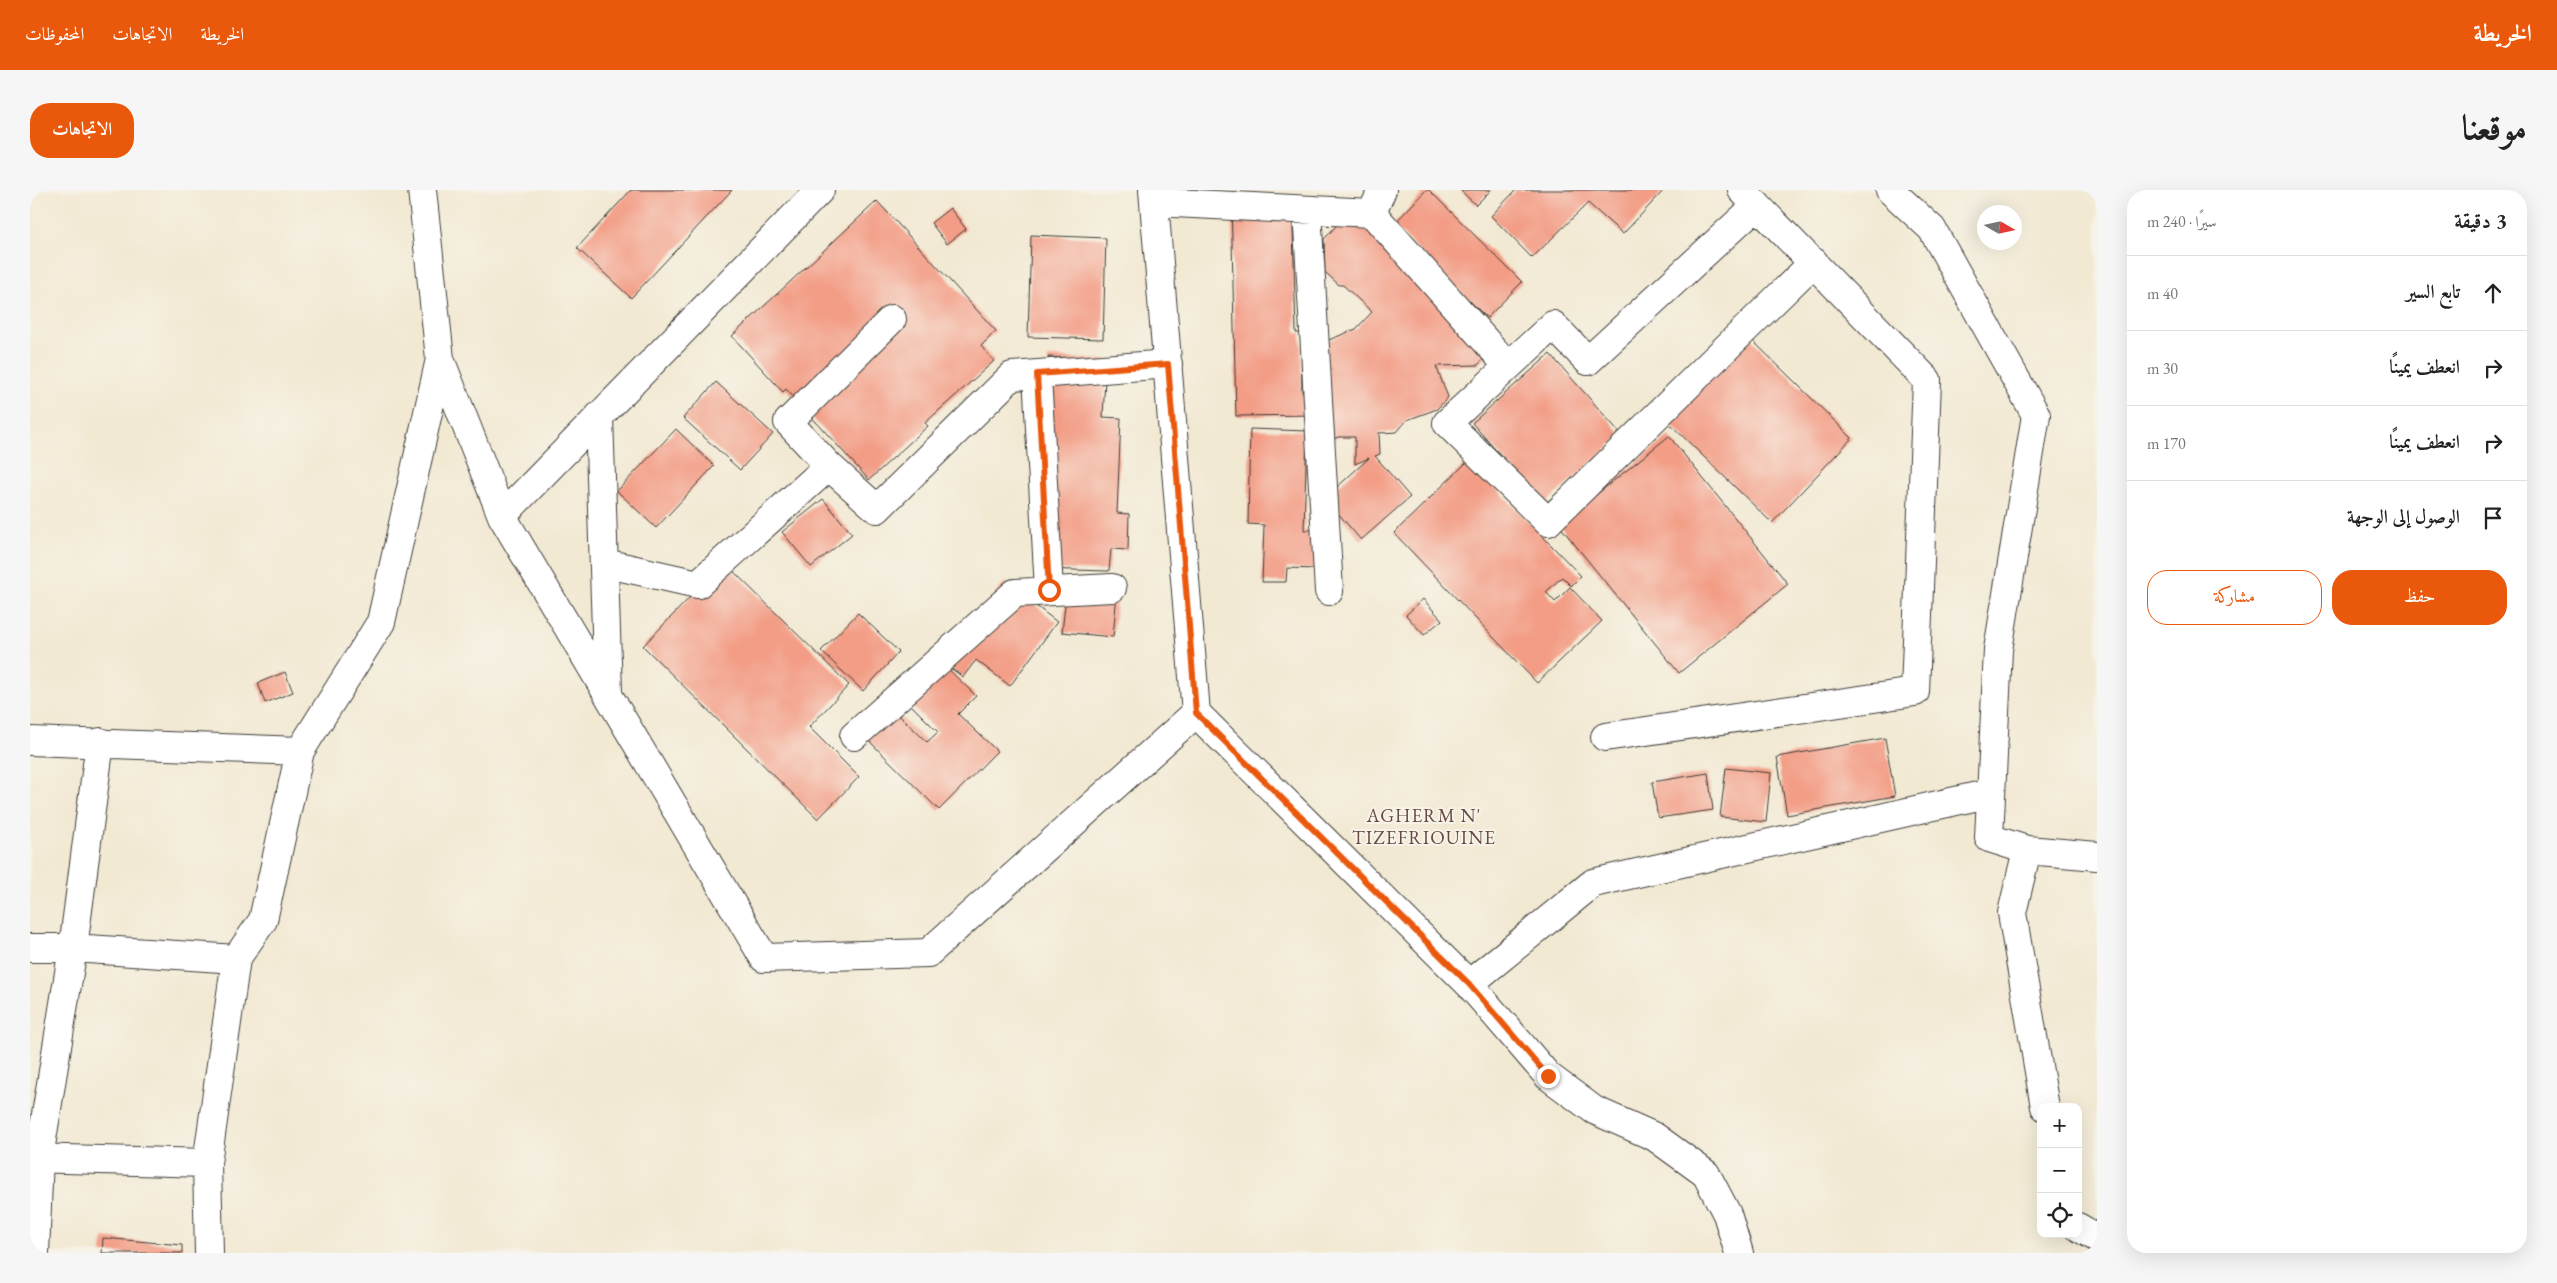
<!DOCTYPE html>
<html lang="ar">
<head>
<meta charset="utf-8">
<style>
	:root { --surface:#fff; --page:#f6f6f6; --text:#222; --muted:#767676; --line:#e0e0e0; --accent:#ea580c }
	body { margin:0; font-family:"EB Garamond",Amiri,serif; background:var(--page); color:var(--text); direction:rtl }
	.controls { position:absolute; right:15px; bottom:15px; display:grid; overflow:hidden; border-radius:10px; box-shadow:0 5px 20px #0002 }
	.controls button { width:45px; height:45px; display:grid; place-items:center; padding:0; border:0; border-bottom:1px solid var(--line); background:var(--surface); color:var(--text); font:25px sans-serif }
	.compass { position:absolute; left:1947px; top:15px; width:45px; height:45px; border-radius:50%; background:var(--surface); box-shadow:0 5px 20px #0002; rotate:99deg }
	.stop { position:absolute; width:15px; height:15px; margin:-11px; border:4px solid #ea580c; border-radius:50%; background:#fff }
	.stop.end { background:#ea580c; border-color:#fff; box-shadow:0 1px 5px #0008 }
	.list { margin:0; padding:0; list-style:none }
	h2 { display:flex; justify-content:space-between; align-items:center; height:65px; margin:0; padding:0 20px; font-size:21px }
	h2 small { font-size:16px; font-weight:400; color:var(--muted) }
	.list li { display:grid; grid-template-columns:32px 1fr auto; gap:15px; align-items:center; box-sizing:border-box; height:75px; padding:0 20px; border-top:1px solid var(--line) }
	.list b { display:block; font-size:19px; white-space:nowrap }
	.list em { font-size:16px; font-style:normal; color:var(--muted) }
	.actions { display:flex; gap:10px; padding:15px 20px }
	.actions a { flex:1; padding:11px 0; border:1px solid var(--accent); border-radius:20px; text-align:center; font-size:18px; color:var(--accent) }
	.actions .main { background:var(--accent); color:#fff }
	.icon { flex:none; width:28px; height:28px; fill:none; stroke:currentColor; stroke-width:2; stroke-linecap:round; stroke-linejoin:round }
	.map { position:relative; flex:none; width:2067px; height:1063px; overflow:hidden; direction:ltr; border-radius:20px }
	header { display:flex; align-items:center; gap:30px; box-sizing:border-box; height:70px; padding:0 25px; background:var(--accent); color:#fff }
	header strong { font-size:24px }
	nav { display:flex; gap:28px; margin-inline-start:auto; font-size:18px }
	.intro { display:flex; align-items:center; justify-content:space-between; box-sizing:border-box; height:120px; padding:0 30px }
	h1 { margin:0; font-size:35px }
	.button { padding:12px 22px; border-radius:20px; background:var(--accent); color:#fff; font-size:18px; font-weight:700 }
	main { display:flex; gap:30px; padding:0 30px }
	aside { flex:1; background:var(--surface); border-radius:20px; box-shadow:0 5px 20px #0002 }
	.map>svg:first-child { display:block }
</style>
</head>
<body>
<header>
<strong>الخريطة</strong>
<nav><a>الخريطة</a><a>الاتجاهات</a><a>المحفوظات</a></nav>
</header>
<div class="intro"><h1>موقعنا</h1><a class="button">الاتجاهات</a></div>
<main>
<aside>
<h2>3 دقيقة<small>سيرًا · 240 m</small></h2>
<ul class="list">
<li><svg class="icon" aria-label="ahead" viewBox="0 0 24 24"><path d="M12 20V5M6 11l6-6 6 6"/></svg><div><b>تابع السير</b></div><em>40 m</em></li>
<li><svg class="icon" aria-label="right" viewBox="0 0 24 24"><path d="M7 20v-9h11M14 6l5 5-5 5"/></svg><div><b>انعطف يمينًا</b></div><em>30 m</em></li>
<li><svg class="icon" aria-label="right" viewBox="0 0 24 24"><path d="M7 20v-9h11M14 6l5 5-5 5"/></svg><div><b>انعطف يمينًا</b></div><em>170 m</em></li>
<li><svg class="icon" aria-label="arrive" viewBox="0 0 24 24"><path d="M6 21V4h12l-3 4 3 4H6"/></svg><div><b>الوصول إلى الوجهة</b></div></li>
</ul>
<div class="actions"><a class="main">حفظ</a><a>مشاركة</a></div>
</aside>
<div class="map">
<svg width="2067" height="1063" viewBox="0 0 2067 1063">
	<rect width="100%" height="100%" fill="#f7f3e8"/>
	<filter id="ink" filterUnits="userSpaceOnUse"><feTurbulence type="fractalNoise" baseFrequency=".02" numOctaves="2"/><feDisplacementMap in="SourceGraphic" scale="10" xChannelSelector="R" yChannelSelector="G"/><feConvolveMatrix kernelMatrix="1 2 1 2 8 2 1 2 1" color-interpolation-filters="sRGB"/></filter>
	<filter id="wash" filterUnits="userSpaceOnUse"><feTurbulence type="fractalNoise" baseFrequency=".0096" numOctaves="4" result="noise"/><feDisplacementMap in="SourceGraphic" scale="20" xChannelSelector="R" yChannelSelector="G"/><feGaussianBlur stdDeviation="1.12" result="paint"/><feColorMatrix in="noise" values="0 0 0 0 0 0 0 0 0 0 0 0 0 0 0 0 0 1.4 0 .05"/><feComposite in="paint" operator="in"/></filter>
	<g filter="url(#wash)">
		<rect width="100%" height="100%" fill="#f2e9d3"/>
		<g id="blocks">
			<path fill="#f39d86" d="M601 0H702L601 108 547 58Z
				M1396 0H1399L1492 92 1457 128 1363 35Z
				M1430 0H1461L1446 15Z
				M1486 0H1634L1593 44 1558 13 1502 68 1461 26Z
				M1262 5 1266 143H1271L1272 202H1287L1286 155 1326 139 1342 122 1313 95H1309L1295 82 1294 49 1323 18 1463 159 1448 175 1406 176 1418 207 1407 219 1377 230 1367 242 1349 243 1350 264 1345 266 1380 307 1331 350 1295 308 1339 268 1325 274V247H1308L1300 251 1287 225 1206 226 1201 7Z
				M847 11 966 141 951 156 964 171 895 233 898 236 839 290 756 199 753 202 702 146Z
				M920 18 936 39 917 54 901 33Z
				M1001 45 1076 48 1073 149 998 147Z
				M1718 146 1822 248 1742 333 1637 231Z
				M1520 164 1592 245 1514 315 1442 233Z
				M1018 167 1076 170 1073 227 1091 228 1087 323 1099 324 1098 360 1081 359 1079 381 1008 379Z
				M686 192 743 244 710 280 653 228Z
				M646 239 684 276 626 338 587 301Z
				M1220 239 1277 241 1274 340H1305L1285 379 1257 378 1256 392H1232L1234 335 1218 334Z
				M1639 246 1758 394 1649 483 1529 335Z
				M1439 270 1551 386 1541 396 1532 387 1516 402 1525 412 1540 397 1572 431 1507 493 1364 343Z
				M793 309 822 344 781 377 752 342Z
				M694 372 819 495 779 537 829 587 788 629 613 456Z
				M975 392 1027 432 980 496 946 470 933 487 908 469 946 506 928 524 967 561 909 620 827 539 854 511 897 552 908 542 869 503 905 466 903 464 915 449 926 457Z
				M1037 398 1087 403 1083 447 1032 442Z
				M1393 409 1412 430 1394 445 1376 425Z
				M828 423 869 462 833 501 791 461Z
				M255 482 263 502 235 513 228 493Z
				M1855 548 1865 606 1757 625 1747 567Z
				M1696 578 1741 583 1736 632 1690 627Z
				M1678 583 1683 620 1628 628 1622 592Z
				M73 1048 152 1055V1063H72Z"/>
		</g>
	</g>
	<g filter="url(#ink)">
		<use href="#blocks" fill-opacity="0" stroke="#3c3b37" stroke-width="1"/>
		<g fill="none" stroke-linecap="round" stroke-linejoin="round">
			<defs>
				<path id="minor" d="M392 0 410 169 472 326 734 768 898 763 1166 523
					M1123 0 1166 523 1439 794 1518 886 1564 920 1625 947 1676 984 1697 1024 1709 1063
					M1860 0 1902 39 2006 225 1968 460 1959 648 1997 660 2067 666
					M1124 12 1342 23 1478 176
					M1727 15 1558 171 1523 135 1417 233 1518 332 1784 72
					M1277 20 1299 401
					M1342 23 1352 0
					M1007 185 1019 400
					M569 226 578 502
					M799 276 758 232 862 129
					M472 326 790 0
					M574 373 668 394 799 276 847 319 982 186 1138 174
					M824 546 985 403 1082 398
					M1575 547 1885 502 1897 190 1712 0
					M0 551 270 561
					M1997 660 1982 723 2015 917
					M0 758H43L206 769
					M1439 794 1563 693 1961 603
					M0 968 177 973
					M2048 1037 2067 1048
					M5 1063 9 968 43 758 70 552
					M179 1063 177 973 206 769 233 730 270 561 351 432 410 169"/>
			</defs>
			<use href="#minor" stroke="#3c3b37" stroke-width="30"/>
			<use href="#minor" stroke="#fff" stroke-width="28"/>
		</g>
	</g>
	<g fill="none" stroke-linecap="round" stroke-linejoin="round" filter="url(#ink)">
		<path stroke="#ea580c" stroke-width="6" d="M1019 400 1007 184 1138 174 1166 523 1439 794 1518 886"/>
	</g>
	<g text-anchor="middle" stroke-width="4" stroke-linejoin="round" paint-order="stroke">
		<g font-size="19" letter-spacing="1" fill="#674941" stroke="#f7f3e8">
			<text x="1394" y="632">AGHERM N'<tspan x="1394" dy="22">TIZEFRIOUINE</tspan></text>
		</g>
	</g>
</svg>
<div class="controls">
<button>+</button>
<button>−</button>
<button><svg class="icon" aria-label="locate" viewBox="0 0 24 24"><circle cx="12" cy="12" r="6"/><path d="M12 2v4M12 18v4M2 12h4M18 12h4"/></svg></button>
</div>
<svg class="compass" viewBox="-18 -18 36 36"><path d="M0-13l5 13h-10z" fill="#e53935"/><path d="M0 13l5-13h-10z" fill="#767676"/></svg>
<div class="stop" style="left:1019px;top:400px"></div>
<div class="stop end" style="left:1518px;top:886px"></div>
</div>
</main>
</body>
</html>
